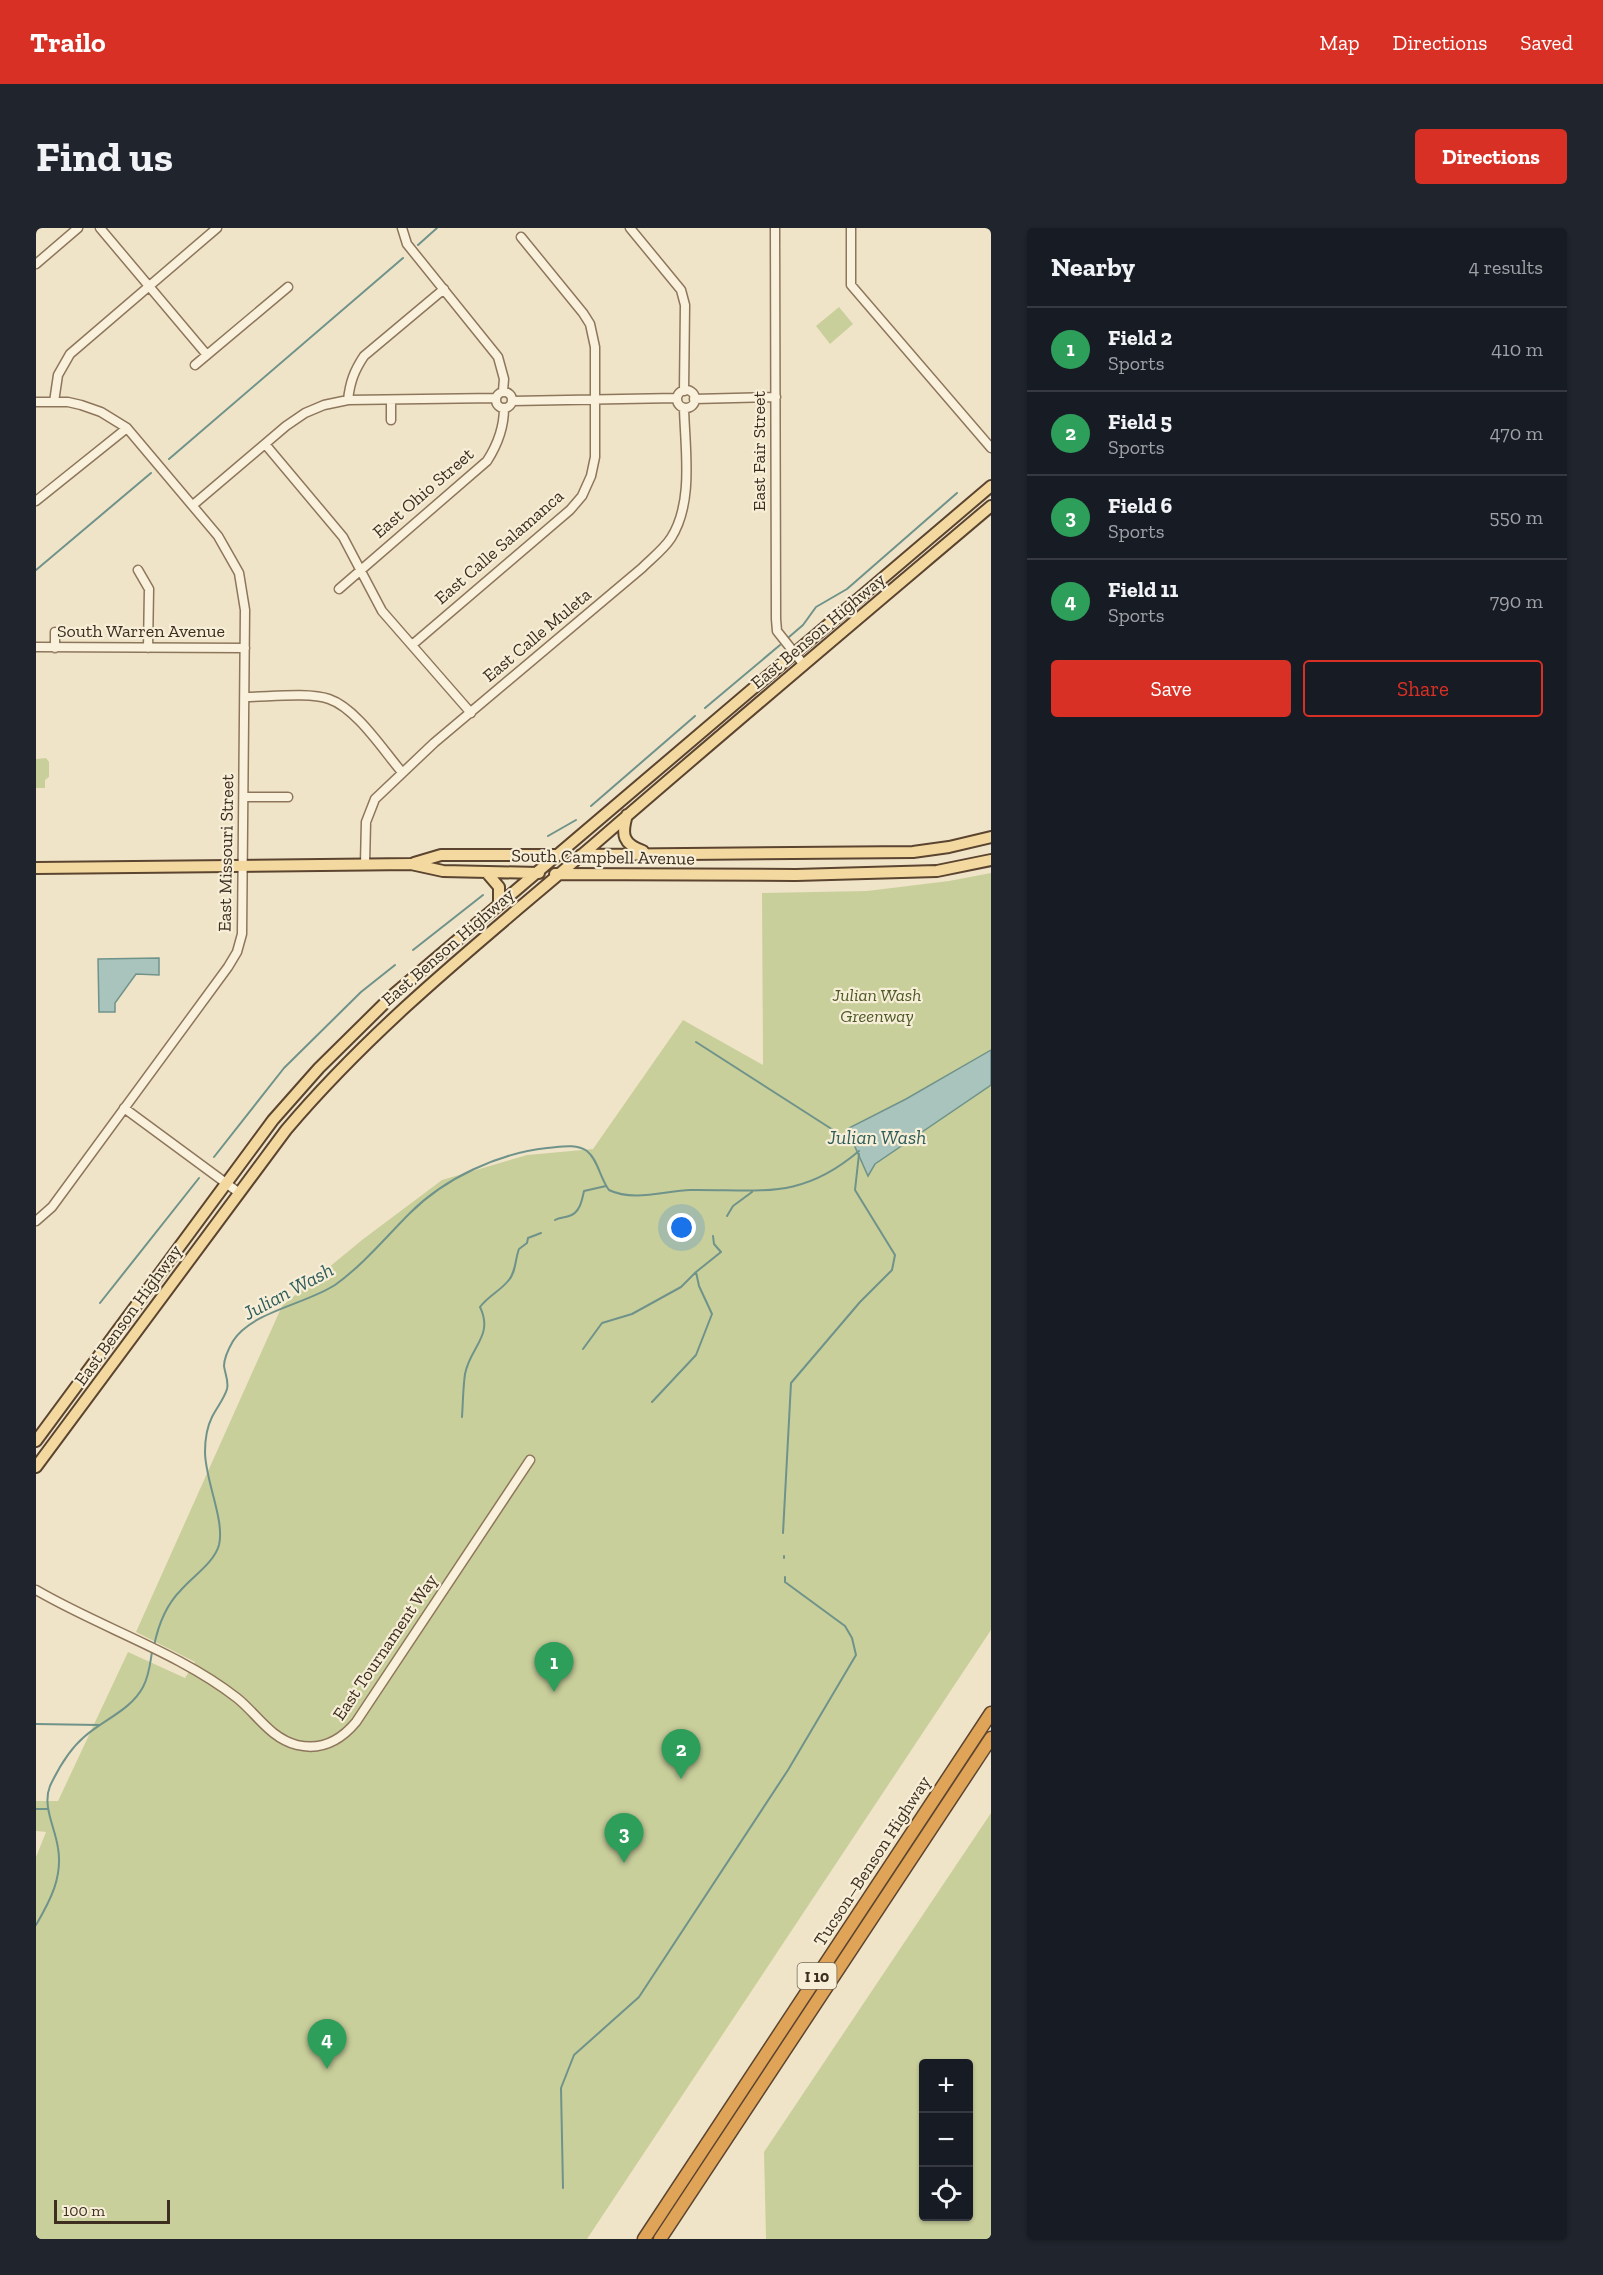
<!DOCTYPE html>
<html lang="en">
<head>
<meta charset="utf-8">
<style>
	:root { --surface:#171b24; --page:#20242c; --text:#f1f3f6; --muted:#9ea1a6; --line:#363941; --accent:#d93025 }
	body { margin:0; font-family:"Zilla Slab",serif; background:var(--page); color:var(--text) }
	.controls { position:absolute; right:18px; bottom:18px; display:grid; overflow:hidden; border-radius:6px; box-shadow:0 2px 4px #0004 }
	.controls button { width:54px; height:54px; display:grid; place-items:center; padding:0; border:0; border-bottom:2px solid var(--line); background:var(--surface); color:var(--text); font:30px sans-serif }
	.scale { position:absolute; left:18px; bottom:15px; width:116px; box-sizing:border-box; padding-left:6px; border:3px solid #3d2e20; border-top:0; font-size:16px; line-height:21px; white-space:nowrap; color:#3d2e20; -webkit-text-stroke:4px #f7eed8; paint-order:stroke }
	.you { position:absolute; left:646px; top:1000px; width:21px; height:21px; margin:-15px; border:4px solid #fff; border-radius:50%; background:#1a73e8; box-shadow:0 0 0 9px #1a73e833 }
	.badge { display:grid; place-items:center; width:39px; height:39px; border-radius:50%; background:var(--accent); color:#fff; font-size:20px; font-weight:700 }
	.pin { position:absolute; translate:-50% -50px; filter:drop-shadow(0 2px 3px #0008) }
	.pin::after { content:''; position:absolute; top:32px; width:21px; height:18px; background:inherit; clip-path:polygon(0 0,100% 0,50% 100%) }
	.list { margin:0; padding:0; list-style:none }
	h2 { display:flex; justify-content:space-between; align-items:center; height:78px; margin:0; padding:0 24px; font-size:26px }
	h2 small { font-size:20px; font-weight:400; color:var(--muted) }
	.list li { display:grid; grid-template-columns:39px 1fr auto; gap:18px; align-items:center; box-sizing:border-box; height:84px; padding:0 24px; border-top:2px solid var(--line) }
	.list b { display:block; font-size:22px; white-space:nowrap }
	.list p { margin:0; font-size:20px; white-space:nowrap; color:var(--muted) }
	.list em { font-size:20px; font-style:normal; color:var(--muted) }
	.actions { display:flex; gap:12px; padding:18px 24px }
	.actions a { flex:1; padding:14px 0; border:2px solid var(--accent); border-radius:6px; text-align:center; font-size:21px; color:var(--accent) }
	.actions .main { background:var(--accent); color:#fff }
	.icon { flex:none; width:33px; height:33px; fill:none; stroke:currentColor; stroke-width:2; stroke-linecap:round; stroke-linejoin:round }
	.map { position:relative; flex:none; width:955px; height:2011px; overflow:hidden; border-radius:6px }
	header { display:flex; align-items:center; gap:36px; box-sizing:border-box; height:84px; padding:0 30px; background:var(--accent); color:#fff }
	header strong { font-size:28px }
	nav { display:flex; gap:33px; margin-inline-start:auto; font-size:21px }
	.intro { display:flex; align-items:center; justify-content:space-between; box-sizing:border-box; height:144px; padding:0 36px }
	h1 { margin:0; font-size:42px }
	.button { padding:15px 27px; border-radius:6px; background:var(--accent); color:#fff; font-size:21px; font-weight:700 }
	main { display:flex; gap:36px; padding:0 36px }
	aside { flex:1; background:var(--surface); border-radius:6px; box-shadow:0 2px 4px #0004 }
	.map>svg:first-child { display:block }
</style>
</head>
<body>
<header>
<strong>Trailo</strong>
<nav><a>Map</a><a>Directions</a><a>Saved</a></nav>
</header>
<div class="intro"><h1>Find us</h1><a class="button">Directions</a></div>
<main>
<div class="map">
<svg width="955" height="2011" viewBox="0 0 955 2011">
	<rect width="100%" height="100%" fill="#f0e4c8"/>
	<path fill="#c9cf9b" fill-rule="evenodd" d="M803 79 817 96 794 116 780 98Z
		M10 530 13 534V549L9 552V560H0V531Z
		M955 645V1402L551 2011H0V1629L10 1604 0 1603V1573H22L92 1424 149 1450 159 1434 100 1404 246 1078 326 1012 406 952 491 927 557 921 647 792 727 837 726 665 831 663 913 653Z
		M955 1585V2011H730L728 1924ZM888 1836H933V1988H888Z"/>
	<path fill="#a9c4bc" stroke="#6f938a" stroke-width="1.5" d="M123 730V747L100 746 79 775V784H63L62 731Z
		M955 822V857L839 936 832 948 811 901 870 871Z"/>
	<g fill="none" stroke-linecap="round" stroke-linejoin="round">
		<path stroke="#6f938a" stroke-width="2" d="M382 17 401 0
			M133 231 367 30
			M0 342 115 245
			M753 409 767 397 780 379 811 361 921 265
			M669 480 744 417
			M555 578 659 488
			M512 608 540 592
			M377 722 447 667
			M660 814 819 916
			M178 929 248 840 325 764 359 737
			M691 988 697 978 716 964
			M519 992C524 989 528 990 533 988 544 985 546 972 548 963L570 958
			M64 1075 163 950
			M547 1121 566 1095 596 1086 645 1059 660 1044
			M616 1174 660 1127 676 1086 663 1058 660 1044 685 1024 678 1016 677 1008
			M426 1189C427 1174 427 1160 429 1146 434 1119 458 1108 444 1079 452 1068 464 1063 472 1053 480 1045 479 1031 483 1021L491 1015 492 1010 505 1005
			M747 1305 755 1155 824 1074 856 1042 859 1027 819 962 823 926
			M748 1328V1330
			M118 1418C122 1398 130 1377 145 1362 156 1349 178 1335 183 1317 189 1292 169 1252 169 1224 169 1212 171 1199 176 1189 181 1179 188 1171 191 1161 193 1153 189 1146 188 1138 188 1130 193 1120 197 1113 215 1084 270 1076 299 1057 327 1037 350 1009 374 985 409 950 463 925 511 920 524 919 540 915 551 923 562 932 564 950 573 962 597 974 629 963 654 962 725 961 764 973 823 923
			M0 1496 63 1497
			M0 1581H12
			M0 1697C14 1673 27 1649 22 1620 19 1599 6 1578 14 1558 22 1541 34 1521 48 1509 67 1492 95 1482 107 1459 113 1448 114 1436 116 1424
			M527 1960 525 1860 538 1827 603 1769 752 1542 820 1427 816 1410 809 1398 749 1354V1349"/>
		<defs>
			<path id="minor" d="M64 0 171 127
				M366 0 371 16 462 129 468 151 467 163
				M594 0 645 62 649 77 648 163
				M739 0 740 391 741 403 768 437
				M815 0V57L955 220
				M0 36 42 0
				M159 137 252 59
				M641 171a9 9 0 1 1 18 0a9 9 0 1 1-18 0Z
				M460 172a8 8 0 1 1 16 0a8 8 0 1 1-16 0Z
				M658 171 740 169
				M312 172C314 154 318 143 328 128L408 61
				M476 173 641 170
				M0 174H32L45 177 65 184 91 200 182 308 203 345 209 382 206 706 201 724 192 739 16 979 0 993
				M18 174 22 147 34 126 181 0
				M355 192V172
				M229 216 307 309 346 383 435 485
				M0 273 91 200
				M157 277 250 198 269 185 288 177 312 172 460 170
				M102 342 113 361 112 420
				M303 361 451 233C462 216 468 200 468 180
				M19 404V420
				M376 417 534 282 546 268 555 248 559 229V119L554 96 547 85 485 9
				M0 419 209 420
				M209 469C232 469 273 464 293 471 320 480 347 522 365 543
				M208 569H252
				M329 636 330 594 339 571 398 515 606 340C615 331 628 321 635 310 658 274 649 221 648 180
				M88 880 202 964
				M0 1362C65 1400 142 1424 201 1470 221 1486 234 1510 261 1517 286 1523 305 1512 320 1494L494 1232"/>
			<path id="major" d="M591 587C585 607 587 616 607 623
				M545 627 877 624 913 619 955 609
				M378 635 405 627H523
				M0 640 375 636 407 643 503 645
				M451 645 463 659V676
				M519 646 760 647 901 643 955 632
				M0 1213 237 892 283 840 358 766 955 258
				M0 1239 250 902C343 792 454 706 562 613 692 500 824 389 955 278"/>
			<path id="highway" d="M608 2011 955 1485
				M624 2011 955 1510"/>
		</defs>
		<use href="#minor" stroke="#8d765c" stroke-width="11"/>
		<use href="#major" stroke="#5b4430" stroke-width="14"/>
		<use href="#highway" stroke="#5b4430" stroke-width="15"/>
		<use href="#minor" stroke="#faf1dc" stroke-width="8"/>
		<use href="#major" stroke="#f3d9a0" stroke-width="10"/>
		<use href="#highway" stroke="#e0a458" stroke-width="12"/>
	</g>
	<g text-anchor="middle" stroke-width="4.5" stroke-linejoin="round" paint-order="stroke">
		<rect fill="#f7eed8" stroke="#756857" stroke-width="1.5" x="761.5" y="1735" width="39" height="26" rx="4.5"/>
		<g font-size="16" font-weight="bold" fill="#3d2e20">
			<text x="781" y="1754">I 10</text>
		</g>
		<g font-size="18" fill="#3d2e20" stroke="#f7eed8">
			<text transform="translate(723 223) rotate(-90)" y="6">East Fair Street</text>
			<text transform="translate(387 265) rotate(-41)" y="6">East Ohio Street</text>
			<text transform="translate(463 319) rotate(-41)" y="6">East Calle Salamanca</text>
			<text x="105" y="409">South Warren Avenue</text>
			<text transform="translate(782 403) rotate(-40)" y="6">East Benson Highway</text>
			<text transform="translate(501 407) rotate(-40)" y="6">East Calle Muleta</text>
			<text transform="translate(190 625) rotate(-89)" y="6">East Missouri Street</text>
			<text transform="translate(567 629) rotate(1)" y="6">South Campbell Avenue</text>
			<text transform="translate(412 719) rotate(-41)" y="6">East Benson Highway</text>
			<text transform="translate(92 1087) rotate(-54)" y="6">East Benson Highway</text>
			<text transform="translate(349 1419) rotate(-56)" y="6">East Tournament Way</text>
			<text transform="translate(836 1633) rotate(-57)" y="6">Tucson–Benson Highway</text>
		</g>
		<g font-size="18" font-style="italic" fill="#4d5a26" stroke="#f7eed8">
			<text x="841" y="773">Julian Wash<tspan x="841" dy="21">Greenway</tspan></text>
		</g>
		<g font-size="20" font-style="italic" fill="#2f5d5a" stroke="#f7eed8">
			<text x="841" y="916">Julian Wash</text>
			<text transform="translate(252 1063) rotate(-28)" y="7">Julian Wash</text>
		</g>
	</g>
</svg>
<div class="controls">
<button>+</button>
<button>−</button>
<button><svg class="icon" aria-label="locate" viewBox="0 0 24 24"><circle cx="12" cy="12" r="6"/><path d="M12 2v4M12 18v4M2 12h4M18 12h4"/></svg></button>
</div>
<div class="scale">100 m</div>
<div class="you"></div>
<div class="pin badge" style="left:518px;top:1464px;background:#2e9e5b">1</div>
<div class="pin badge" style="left:645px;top:1551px;background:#2e9e5b">2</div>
<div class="pin badge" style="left:588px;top:1635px;background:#2e9e5b">3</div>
<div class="pin badge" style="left:291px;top:1841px;background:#2e9e5b">4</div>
</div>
<aside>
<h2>Nearby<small>4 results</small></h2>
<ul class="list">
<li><span class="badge" style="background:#2e9e5b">1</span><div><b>Field 2</b><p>Sports</p></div><em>410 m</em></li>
<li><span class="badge" style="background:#2e9e5b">2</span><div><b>Field 5</b><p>Sports</p></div><em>470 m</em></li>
<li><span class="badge" style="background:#2e9e5b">3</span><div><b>Field 6</b><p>Sports</p></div><em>550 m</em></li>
<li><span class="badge" style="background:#2e9e5b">4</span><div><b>Field 11</b><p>Sports</p></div><em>790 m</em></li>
</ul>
<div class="actions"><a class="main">Save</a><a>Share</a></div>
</aside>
</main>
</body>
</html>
